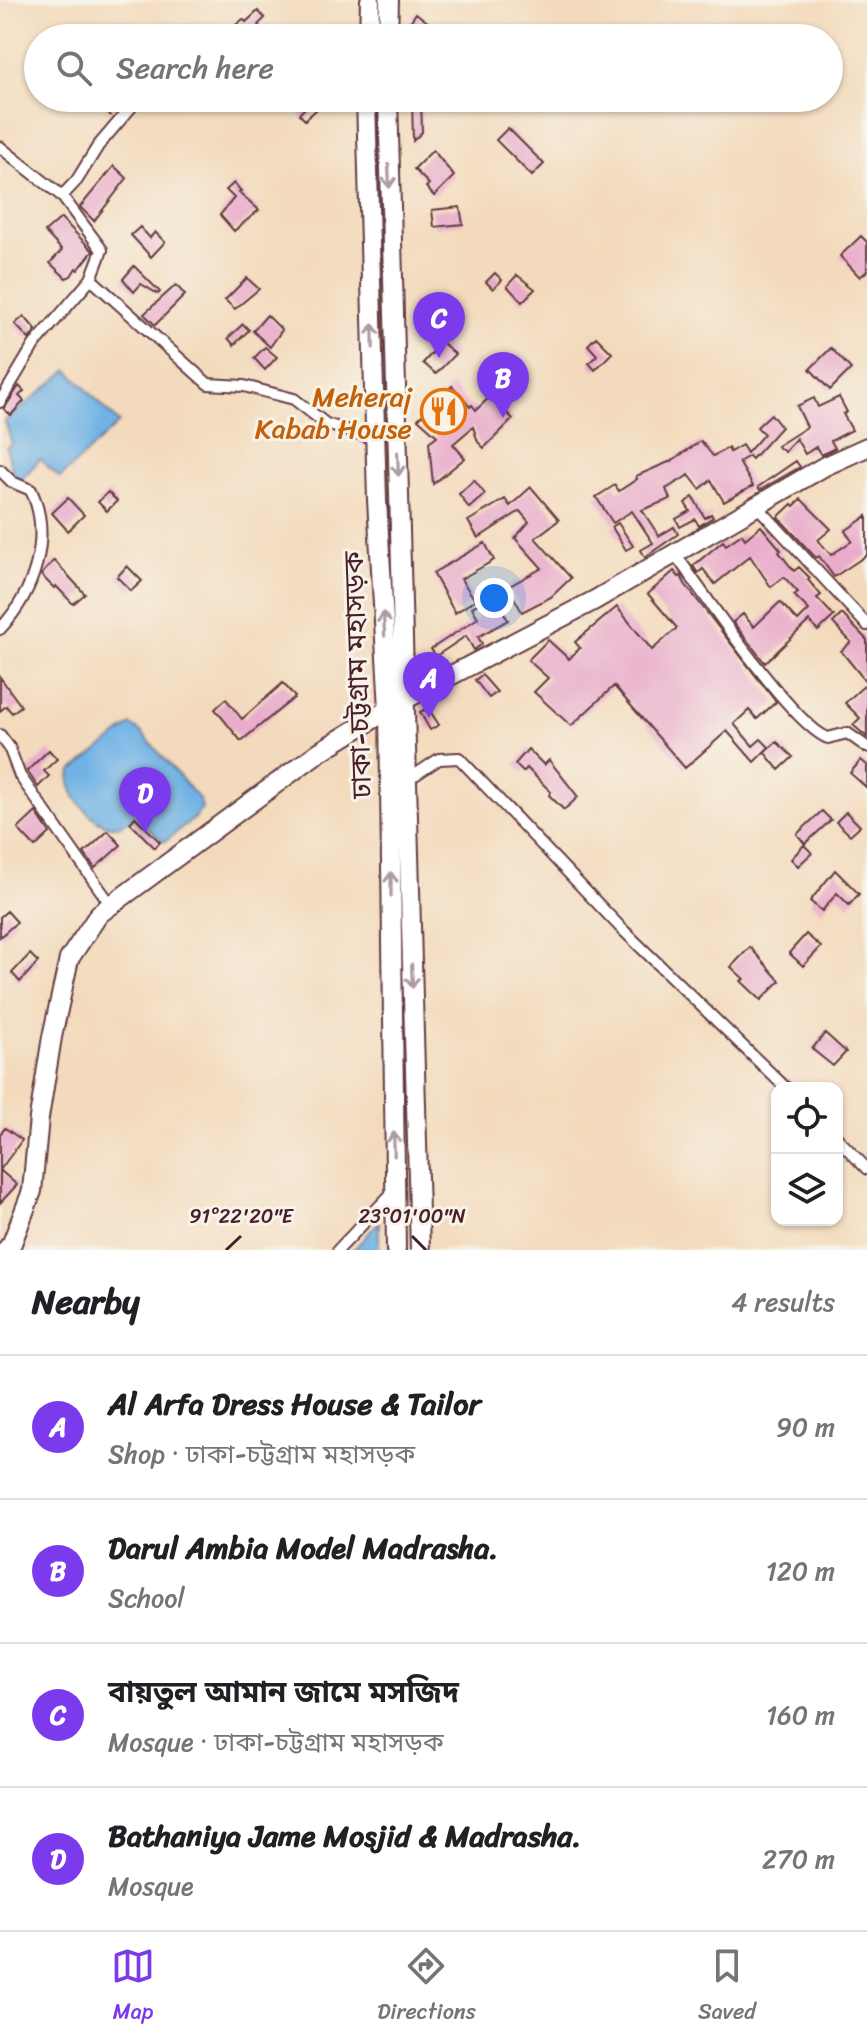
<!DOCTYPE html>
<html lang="en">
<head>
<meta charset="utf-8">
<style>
	:root { --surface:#fff; --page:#f2f2f2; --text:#202124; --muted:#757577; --line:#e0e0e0; --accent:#7c3aed }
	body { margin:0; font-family:Sriracha,"Noto Sans Bengali",sans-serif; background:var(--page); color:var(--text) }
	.controls { position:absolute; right:24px; bottom:24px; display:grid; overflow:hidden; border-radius:16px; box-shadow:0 2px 6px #0004 }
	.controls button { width:72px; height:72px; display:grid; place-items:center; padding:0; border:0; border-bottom:2px solid var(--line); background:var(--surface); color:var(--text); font:40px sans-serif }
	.you { position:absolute; left:494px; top:598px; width:28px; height:28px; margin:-20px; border:6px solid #fff; border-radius:50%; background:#1a73e8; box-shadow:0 0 0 12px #1a73e833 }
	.badge { display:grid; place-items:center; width:52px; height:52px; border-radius:50%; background:var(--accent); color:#fff; font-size:26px; font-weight:700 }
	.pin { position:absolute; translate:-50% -66px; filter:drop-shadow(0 2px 4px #0008) }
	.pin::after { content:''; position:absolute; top:42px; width:28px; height:24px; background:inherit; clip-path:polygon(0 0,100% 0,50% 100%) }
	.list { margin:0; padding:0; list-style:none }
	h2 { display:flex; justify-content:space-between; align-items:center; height:104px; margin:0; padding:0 32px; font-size:34px }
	h2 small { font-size:26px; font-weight:400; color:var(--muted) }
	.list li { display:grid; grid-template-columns:52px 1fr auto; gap:24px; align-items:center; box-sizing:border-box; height:144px; padding:0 32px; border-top:2px solid var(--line) }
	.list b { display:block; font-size:30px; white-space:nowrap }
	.list p { margin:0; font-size:26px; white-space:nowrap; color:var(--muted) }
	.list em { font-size:26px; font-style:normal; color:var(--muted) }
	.icon { flex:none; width:44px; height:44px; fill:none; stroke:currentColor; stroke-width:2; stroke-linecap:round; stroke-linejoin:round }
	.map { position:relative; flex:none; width:867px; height:1250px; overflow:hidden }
	.search { position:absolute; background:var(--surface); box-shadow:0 2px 6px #0004; left:24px; right:24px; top:24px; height:88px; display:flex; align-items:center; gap:20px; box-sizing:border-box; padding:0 28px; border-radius:44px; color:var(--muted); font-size:30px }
	.sheet { height:680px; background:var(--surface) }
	nav { display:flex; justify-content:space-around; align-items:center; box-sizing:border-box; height:112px; border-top:2px solid var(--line); background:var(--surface); font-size:22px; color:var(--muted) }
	nav a { display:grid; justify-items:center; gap:4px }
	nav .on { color:var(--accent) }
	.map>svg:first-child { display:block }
</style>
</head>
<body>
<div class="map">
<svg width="867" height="1250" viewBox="0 0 867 1250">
	<rect width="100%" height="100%" fill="#f7f3e8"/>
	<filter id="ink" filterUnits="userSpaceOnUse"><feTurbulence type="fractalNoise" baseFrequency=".0125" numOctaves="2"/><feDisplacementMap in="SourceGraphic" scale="16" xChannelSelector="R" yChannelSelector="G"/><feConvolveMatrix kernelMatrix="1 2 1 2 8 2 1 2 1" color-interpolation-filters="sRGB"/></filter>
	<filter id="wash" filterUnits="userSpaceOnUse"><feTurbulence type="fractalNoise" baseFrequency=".006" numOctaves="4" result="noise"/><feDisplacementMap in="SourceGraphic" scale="32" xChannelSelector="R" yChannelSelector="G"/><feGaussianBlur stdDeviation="1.8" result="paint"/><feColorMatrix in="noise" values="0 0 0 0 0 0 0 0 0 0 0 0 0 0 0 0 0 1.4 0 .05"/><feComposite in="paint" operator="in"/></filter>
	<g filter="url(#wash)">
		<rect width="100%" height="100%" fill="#f3dabc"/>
		<path fill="#70b2e5" stroke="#5d6888" stroke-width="2" d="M68 370 119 423 60 478 40 459 22 479 14 477 6 447 12 444 5 421Z
			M131 725 141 732 200 800 202 808 195 818 164 842 135 816C129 820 121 827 112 826 93 825 62 790 72 771Z
			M379 1222V1250H353Z"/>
		<g id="blocks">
			<path fill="#e9adcb" d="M258 11 265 18 258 25 271 38H230L226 33 243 19 246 22Z
				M416 13 448 38H400Z
				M308 98 318 108 305 120 299 114 306 107 302 103Z
				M412 98H421L422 132 413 141Z
				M508 128 544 164 532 176 496 140Z
				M433 150 454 176 434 196 426 187 429 184 414 169Z
				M114 166 127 178 94 221 80 207Z
				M234 183 241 191 239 192 259 210 234 231 220 215 234 198 226 190Z
				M460 207 463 224 434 227 432 210Z
				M61 218 93 251 78 270 76 268 71 276 66 278 50 263 62 250 45 232Z
				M140 227 150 238 155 232 165 242 151 257 131 235Z
				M861 236 867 242V271L860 277 840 256Z
				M134 266 160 292 158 294 141 284 134 292 123 279Z
				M495 273 502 280 493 289 486 282Z
				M517 275 535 289 522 302 507 286Z
				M247 278 259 289 235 309 225 300Z
				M176 285 185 295 155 325 144 314Z
				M267 315 282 330 270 347 253 331Z
				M24 316 36 330 29 339 15 324Z
				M243 324 249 330 234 345 228 338Z
				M596 337 612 353 595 370 589 363 597 355 588 345Z
				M442 342 455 354 436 374 423 363Z
				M265 347 277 357 265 370 254 358Z
				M831 348 851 369 830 390 810 369Z
				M19 386 24 391 19 396 24 401 11 415 4 409Z
				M452 386 470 407 472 405 476 410 491 396 513 419 484 448 478 442 473 427 453 444 465 458 433 484 429 442 437 436 418 419Z
				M839 397 847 412 843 414 852 430 831 441 835 448 821 455 816 447 805 454 796 438 785 452 777 446 807 427 797 406 814 398 818 407Z
				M771 414 781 427 752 459 749 456 739 462 753 486 724 502 711 480 700 489 689 475 666 489 670 499 642 510 659 536 674 527 678 534 645 557 641 550 653 543 632 511 613 523 596 497 615 485 619 491 637 479 636 476 671 461 701 441 713 456 728 448 730 452 742 445 747 453 764 434 757 427Z
				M796 461 800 467 760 490 758 487Z
				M474 480 485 494 469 508 459 494Z
				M531 487 559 520 535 538 571 578 551 597 522 612 508 587 542 568 515 538 529 522 520 511 478 538 468 521 505 499 510 506Z
				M108 492 117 501 107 511 98 502Z
				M693 497 705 518 711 514 713 517 699 526 695 519 680 527 676 519 690 511 685 503Z
				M68 498 84 515 68 531 52 513Z
				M801 499 831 529 818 540 831 555 852 541 845 531 867 516V555L834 577 819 556 816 558 778 517 792 504 794 506Z
				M618 523 633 546 626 550 612 527Z
				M761 526 781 550 779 552 794 571 799 567 810 578 808 580 821 595 817 598 834 616 818 631 809 621 765 663 733 622 743 614 754 627 780 602 798 621 809 610 794 595 798 592 784 577 771 587 750 556 715 584 703 569 698 573 693 566 723 541 726 545 742 534 745 539Z
				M485 543 494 560 461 579 475 600 455 613 433 573Z
				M54 560 85 594 73 604 56 586 54 588 41 575Z
				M127 566 142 581 131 591 117 577Z
				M674 571 679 577 681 576 685 584 776 702 757 719 749 710 734 724 753 746 761 739 769 747 754 762 727 731 685 768 614 686 571 726 534 692 548 678 528 660 548 640 569 659 580 648 575 642 617 607 652 650 677 628 648 594Z
				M494 595 508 620 478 637 482 644 474 650 466 636 436 656 431 649 478 618 472 607Z
				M842 614 867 640V737L853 725 860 718 845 703 867 683 841 651 851 642 833 623Z
				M482 675 497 692 489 698 475 680Z
				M0 677 21 706 12 713 6 706 0 711Z
				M283 683 295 697 241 741 215 709 226 699 242 719Z
				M428 708 439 725 430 730 420 712Z
				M777 742 793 757 779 770 764 752Z
				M528 749 544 765 549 760 578 797 564 810 549 795 551 792 527 768 523 772 515 764Z
				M49 750 57 759 44 771 49 776 38 787 27 771Z
				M861 760 867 765V788L850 773Z
				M822 811 831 820 805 844 797 834Z
				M36 812 50 833 35 847 18 829Z
				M846 812 860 826 850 835 836 822Z
				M135 817 160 842 155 848 130 823Z
				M108 831 121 845 95 868 84 853Z
				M804 845 812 853 798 866 791 859Z
				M835 870 859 894 849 905 837 893 822 911 810 901Z
				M7 911 17 922 0 937V917Z
				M806 934 821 947 803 966 789 953Z
				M750 947 780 981 761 1000 741 981 744 979 731 967Z
				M30 954 38 962 20 982 12 973Z
				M825 1033 846 1052 833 1066 812 1049Z
				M5 1128 22 1140 0 1170 17 1185 0 1203V1134Z"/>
		</g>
	</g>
	<g filter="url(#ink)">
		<use href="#blocks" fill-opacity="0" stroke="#633b41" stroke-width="2"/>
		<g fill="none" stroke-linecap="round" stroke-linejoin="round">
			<defs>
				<path id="minor" d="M0 147 62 196 102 250 91 279 34 345 0 402
					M62 196 77 180 98 146 139 98
					M91 279 208 384 244 386 294 399 326 424 376 439
					M0 470 12 482 31 490C53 537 34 593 0 629
					M757 506 867 625
					M675 554C702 591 792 725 828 738L847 733 867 747
					M0 735 9 747 20 776 111 905
					M406 781 439 759 459 758 621 928 786 1088
					M837 1138 867 1169
					M338 1250 394 1191"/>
				<path id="trunk" d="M369 38 370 0
					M388 38 389 0
					M366 98 377 500 389 709 396 1250
					M388 98 420 1250
					M6 1250 12 1243 32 1191 39 1118 52 1037 69 959 99 914 319 752 404 700 595 600 825 466 867 447"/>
			</defs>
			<use href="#minor" stroke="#633b41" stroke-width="14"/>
			<use href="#trunk" stroke="#633b41" stroke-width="22"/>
			<path stroke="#633b41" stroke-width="2" stroke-dasharray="6 6" stroke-linecap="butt" d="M91 98 111 116"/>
			<use href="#minor" stroke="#fff" stroke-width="10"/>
			<use href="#trunk" stroke="#fff" stroke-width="18"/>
		</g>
		<defs><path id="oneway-shaft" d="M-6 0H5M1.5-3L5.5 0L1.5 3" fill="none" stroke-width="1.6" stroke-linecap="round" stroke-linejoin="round" transform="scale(2)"/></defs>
		<g stroke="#ae9aa0">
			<use href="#oneway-shaft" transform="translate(389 176) rotate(88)"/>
			<use href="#oneway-shaft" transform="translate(373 336) rotate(-91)"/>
			<use href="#oneway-shaft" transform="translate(398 464) rotate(88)"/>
			<use href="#oneway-shaft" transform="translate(384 624) rotate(-93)"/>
			<use href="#oneway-shaft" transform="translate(391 884) rotate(-90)"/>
			<use href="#oneway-shaft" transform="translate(412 976) rotate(88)"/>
			<use href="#oneway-shaft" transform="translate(394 1144) rotate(-91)"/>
		</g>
	</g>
	<path fill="none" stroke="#4a1f2b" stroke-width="3" d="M412 1236 426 1250M226 1250 241 1236"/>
	<defs>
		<symbol id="restaurant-ring" viewBox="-11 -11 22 22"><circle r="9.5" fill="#f7f3e8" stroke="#e8710a" stroke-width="1.5"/><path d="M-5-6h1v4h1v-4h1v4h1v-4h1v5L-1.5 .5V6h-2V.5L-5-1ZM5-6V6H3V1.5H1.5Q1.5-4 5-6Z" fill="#e8710a"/></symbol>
	</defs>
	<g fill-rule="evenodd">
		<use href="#restaurant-ring" x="418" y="386" width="51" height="51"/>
	</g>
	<g text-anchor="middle" stroke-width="6" stroke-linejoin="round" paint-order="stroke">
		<g font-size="28" fill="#c56008" stroke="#f7f3e8" text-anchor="end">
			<text x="412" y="406">Meheraj<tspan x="412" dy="32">Kabab House</tspan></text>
		</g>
		<g font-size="28" fill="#4a1f2b" stroke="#f7f3e8">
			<text transform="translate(357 675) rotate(-92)" y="10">ঢাকা-চট্টগ্রাম মহাসড়ক</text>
		</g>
	</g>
	<g font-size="20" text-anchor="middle" fill="#4a1f2b" stroke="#f7f3e8" stroke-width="6" stroke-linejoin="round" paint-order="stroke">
		<text x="412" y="1223">23°01'00"N</text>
		<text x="241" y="1223">91°22'20"E</text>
	</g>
</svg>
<div class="controls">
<button><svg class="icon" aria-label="locate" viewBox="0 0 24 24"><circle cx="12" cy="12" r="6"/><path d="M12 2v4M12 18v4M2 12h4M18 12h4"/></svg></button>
<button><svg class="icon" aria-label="layers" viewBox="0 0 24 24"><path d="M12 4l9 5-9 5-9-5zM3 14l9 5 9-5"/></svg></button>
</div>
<div class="you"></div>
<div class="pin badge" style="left:429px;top:718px">A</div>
<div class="pin badge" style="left:503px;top:418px">B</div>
<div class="pin badge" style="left:439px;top:358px">C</div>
<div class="pin badge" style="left:145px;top:833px">D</div>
<div class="search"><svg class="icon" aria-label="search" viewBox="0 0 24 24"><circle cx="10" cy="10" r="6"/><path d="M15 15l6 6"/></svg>Search here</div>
</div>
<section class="sheet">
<h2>Nearby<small>4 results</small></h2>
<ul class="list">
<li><span class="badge">A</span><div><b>Al Arfa Dress House &amp; Tailor</b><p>Shop · ঢাকা-চট্টগ্রাম মহাসড়ক</p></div><em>90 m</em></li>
<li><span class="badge">B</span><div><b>Darul Ambia Model Madrasha.</b><p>School</p></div><em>120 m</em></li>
<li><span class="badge">C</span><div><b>বায়তুল আমান জামে মসজিদ</b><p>Mosque · ঢাকা-চট্টগ্রাম মহাসড়ক</p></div><em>160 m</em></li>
<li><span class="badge">D</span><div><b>Bathaniya Jame Mosjid &amp; Madrasha.</b><p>Mosque</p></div><em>270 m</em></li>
</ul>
</section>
<nav>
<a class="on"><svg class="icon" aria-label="map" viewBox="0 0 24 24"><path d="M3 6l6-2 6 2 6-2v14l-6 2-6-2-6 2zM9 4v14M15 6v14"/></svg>Map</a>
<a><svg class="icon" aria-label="directions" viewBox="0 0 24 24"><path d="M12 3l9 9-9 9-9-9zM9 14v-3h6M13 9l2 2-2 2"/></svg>Directions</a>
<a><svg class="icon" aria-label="saved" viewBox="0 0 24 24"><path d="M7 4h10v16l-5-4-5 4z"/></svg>Saved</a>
</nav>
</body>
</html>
